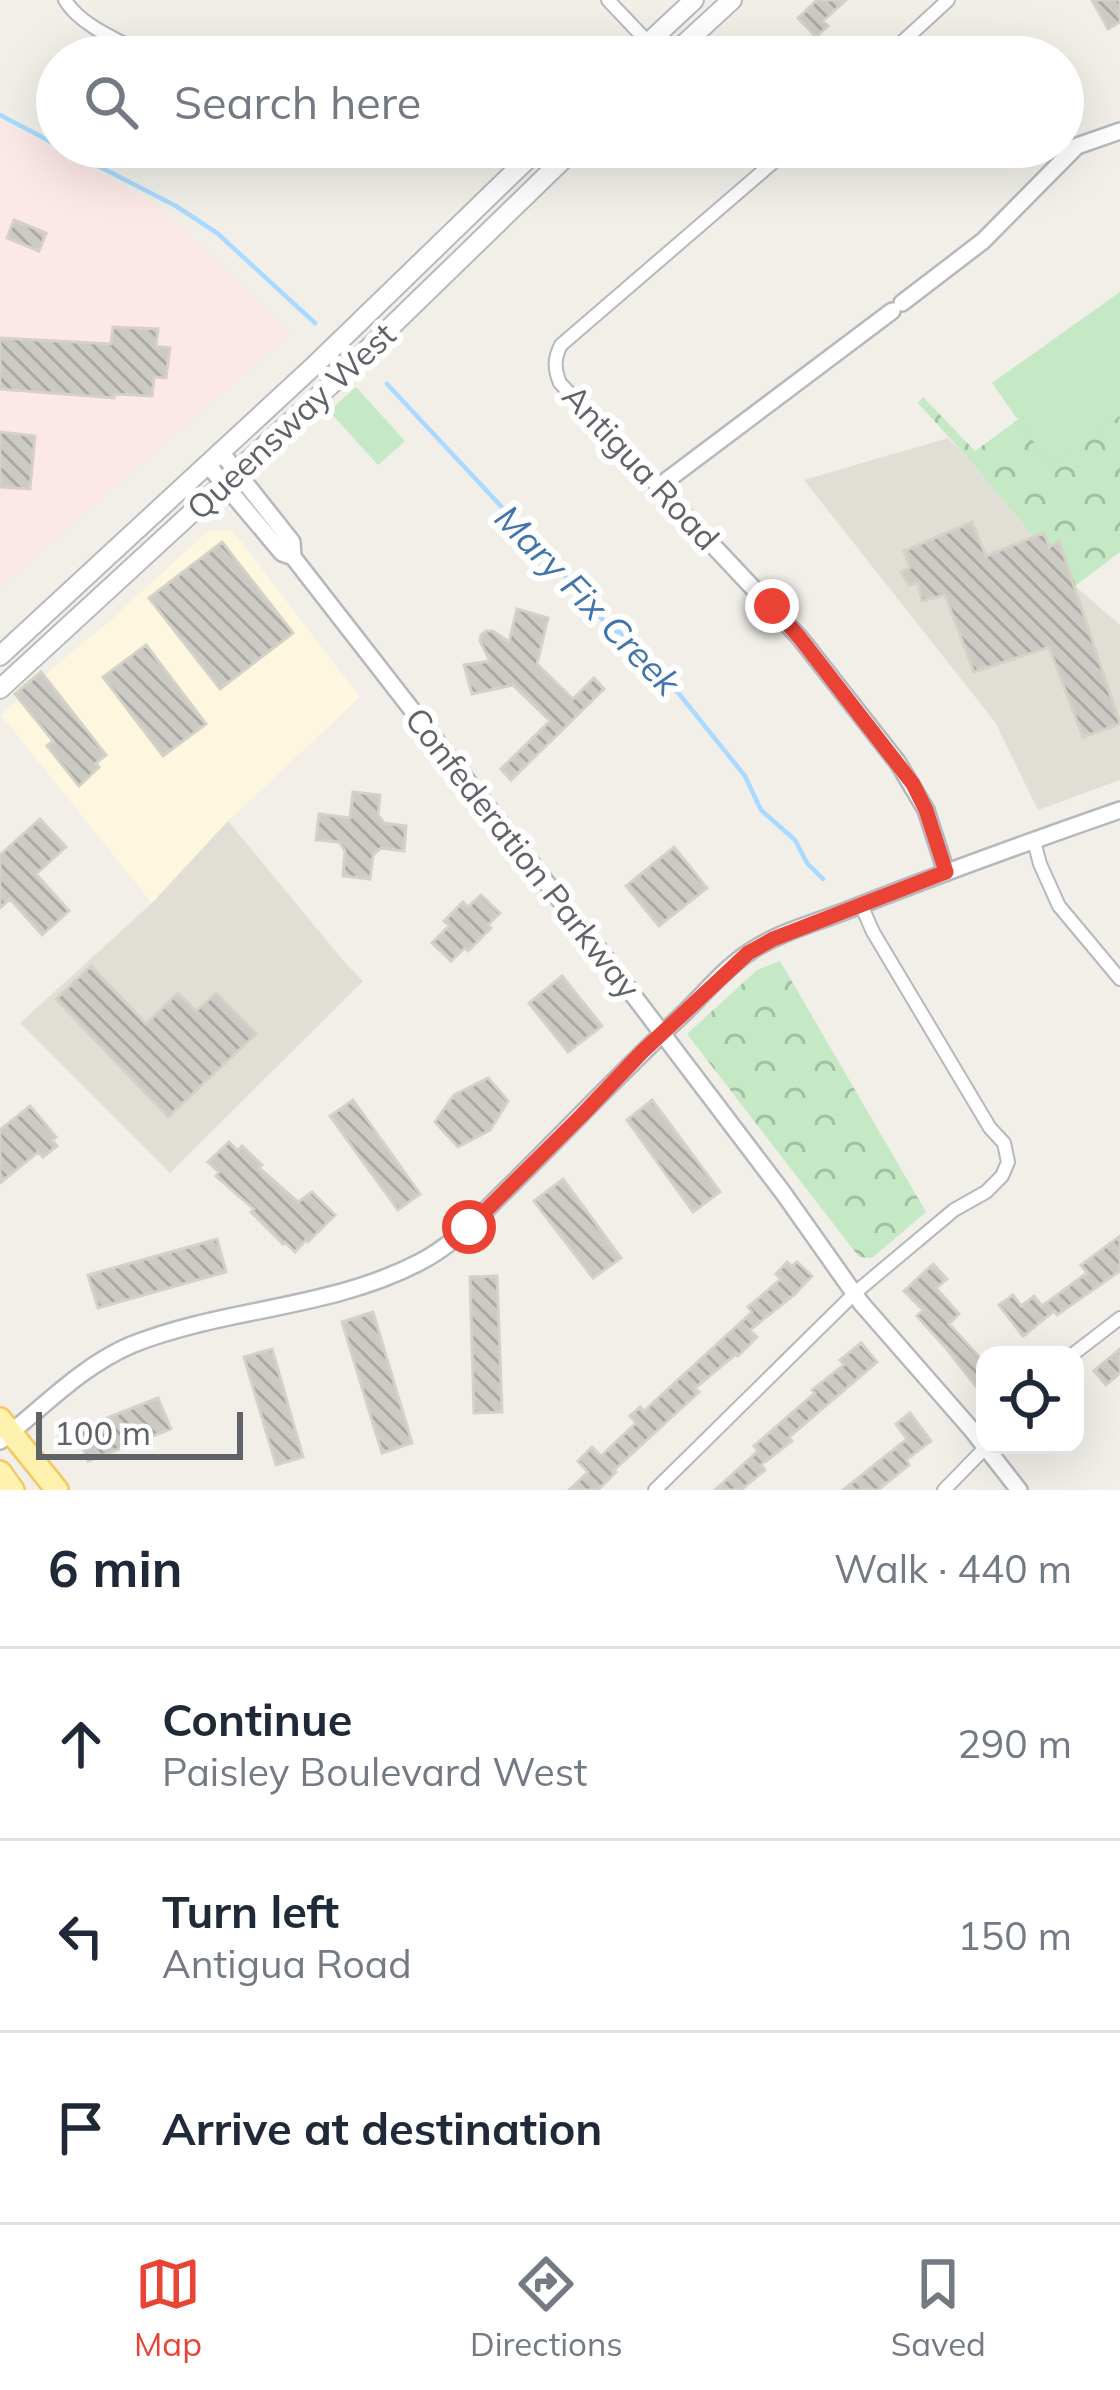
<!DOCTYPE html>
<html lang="en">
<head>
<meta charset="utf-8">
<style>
	:root { --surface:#fff; --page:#f2f2f3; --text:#1f2937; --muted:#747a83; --line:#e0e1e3; --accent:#ea4335 }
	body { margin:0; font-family:Mulish,sans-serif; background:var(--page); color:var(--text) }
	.controls { position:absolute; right:36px; bottom:36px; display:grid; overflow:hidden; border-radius:24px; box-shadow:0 12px 48px #0002 }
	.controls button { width:108px; height:108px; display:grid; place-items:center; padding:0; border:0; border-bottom:3px solid var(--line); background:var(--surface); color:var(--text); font:60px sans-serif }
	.scale { position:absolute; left:36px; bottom:30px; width:207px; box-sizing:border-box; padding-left:12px; border:6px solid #5f6368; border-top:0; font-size:33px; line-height:42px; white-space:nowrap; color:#5f6368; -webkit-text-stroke:9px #fff; paint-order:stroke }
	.stop { position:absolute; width:36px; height:36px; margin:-27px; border:9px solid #ea4335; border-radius:50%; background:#fff }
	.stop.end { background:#ea4335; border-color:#fff; box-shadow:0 3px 12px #0008 }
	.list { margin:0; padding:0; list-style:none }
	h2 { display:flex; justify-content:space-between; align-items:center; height:156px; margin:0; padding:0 48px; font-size:51px }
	h2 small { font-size:39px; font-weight:400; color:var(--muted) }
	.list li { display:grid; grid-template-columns:78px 1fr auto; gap:36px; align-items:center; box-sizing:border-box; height:192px; padding:0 48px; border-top:3px solid var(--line) }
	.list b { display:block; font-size:45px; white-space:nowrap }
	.list p { margin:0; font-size:39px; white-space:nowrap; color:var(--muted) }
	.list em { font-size:39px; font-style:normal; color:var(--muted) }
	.icon { flex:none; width:66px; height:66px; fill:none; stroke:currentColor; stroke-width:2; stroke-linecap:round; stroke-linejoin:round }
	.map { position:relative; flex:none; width:1120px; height:1490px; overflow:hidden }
	.search { position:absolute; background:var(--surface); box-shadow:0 12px 48px #0002; left:36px; right:36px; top:36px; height:132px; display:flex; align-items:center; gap:30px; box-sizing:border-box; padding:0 42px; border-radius:66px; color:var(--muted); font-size:45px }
	.sheet { height:732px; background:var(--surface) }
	nav { display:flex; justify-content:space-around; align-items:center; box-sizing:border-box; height:168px; border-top:3px solid var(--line); background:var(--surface); font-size:33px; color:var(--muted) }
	nav a { display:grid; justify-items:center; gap:6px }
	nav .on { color:var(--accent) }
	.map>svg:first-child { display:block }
</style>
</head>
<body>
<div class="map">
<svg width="1120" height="1490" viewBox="0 0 1120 1490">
	<defs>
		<pattern id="forest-crowns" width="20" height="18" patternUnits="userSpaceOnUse" patternTransform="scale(3)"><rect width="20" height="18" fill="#c5e8c5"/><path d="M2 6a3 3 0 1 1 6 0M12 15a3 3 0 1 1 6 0" fill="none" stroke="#a3c0a4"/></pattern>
		<pattern id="building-back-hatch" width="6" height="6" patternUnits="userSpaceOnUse" patternTransform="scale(3)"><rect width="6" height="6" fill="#cccac5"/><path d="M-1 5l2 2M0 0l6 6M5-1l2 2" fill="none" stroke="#a9a8a4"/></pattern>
	</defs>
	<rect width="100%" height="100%" fill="#f1efe8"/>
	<path fill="#fef7e0" d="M232 530 360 697 228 821 152 903 1 715 61 661 111 620 208 531Z"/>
	<path fill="#e1ded6" d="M948 438 968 458 1075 586 1120 625V780L1038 810 995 722 804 480Z
		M228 821 346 964 363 981 170 1173 20 1023 152 903Z"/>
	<path fill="#fce8e6" d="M0 120 155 203 291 333 0 587Z"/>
	<path fill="url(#forest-crowns)" d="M1120 333V552L1075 586 968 458 918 403 923 397 975 451 1044 401Z
		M780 961 926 1212 872 1258 859 1257 687 1034 757 970Z"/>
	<path fill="#c5e8c5" d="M1120 292V416L1050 465 992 383Z
		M356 387 405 441 378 465 329 411Z"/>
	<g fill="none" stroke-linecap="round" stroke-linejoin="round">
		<path stroke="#aadaff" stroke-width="4.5" d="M0 115 57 145
			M61 147 176 206 217 233 315 323
			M387 384 555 564 609 627 626 636 643 649 745 776 761 810 795 840 807 863 823 879"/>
	</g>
	<path fill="url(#building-back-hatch)" stroke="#d6d1c6" stroke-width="3" d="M817 0H846L823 21 828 26 816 37 798 18Z
		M1092 0H1120V22L1108 29Z
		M14 220 46 233 39 251 7 238Z
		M113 327 158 329 156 346 170 348 166 378 154 377 152 396 114 394V398L0 389V338L111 344Z
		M0 432 35 436 30 489 0 487Z
		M972 522 986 556 1044 533 1049 547 1059 541 1120 724 1083 737 1049 647 974 672 945 595 922 601 918 583 909 585 901 572 910 568 904 551Z
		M222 542 293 633 220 689 149 598Z
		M517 609 548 618 537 664 573 699 594 678 604 689 511 780 501 769 550 721 513 685 472 694 464 665 490 661 480 641 481 635 486 631H493L509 642Z
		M146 645 206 724 163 756 103 677Z
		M41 672 106 755 96 763 99 767 79 786 47 746 53 741 15 694Z
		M353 792 380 795 378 815 384 823 406 826 404 851 381 848 373 855 370 879 343 876 345 851 339 842 316 840 319 814 350 818Z
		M40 819 66 847 36 874 69 911 42 935 10 899 0 908V855Z
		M674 847 707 888 659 926 626 886Z
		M481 895 500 913 488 925 491 928 468 951 465 948 451 961 432 943 449 926 444 921 463 902 468 907Z
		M91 966 146 1024 178 993 196 1011 216 993 256 1034 168 1117 56 999Z
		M562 976 602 1026 568 1052 529 1003Z
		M488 1078 508 1101 490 1130 458 1147 435 1122 454 1095Z
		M353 1100 420 1194 398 1210 330 1116Z
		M652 1100 720 1192 693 1212 627 1120Z
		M30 1106 56 1137 52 1140 57 1146 43 1157 38 1152 0 1183V1130Z
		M229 1142 238 1151 242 1146 262 1165 259 1168 298 1202 312 1192 335 1215 308 1242 306 1240 295 1252 285 1242 283 1244 251 1212 254 1209 216 1176 219 1172 208 1162Z
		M563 1179 621 1258 593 1278 534 1201Z
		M1120 1236V1271L1057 1315 1054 1311 1023 1336 999 1305 1013 1295 1021 1306 1034 1296 1042 1306 1087 1273 1081 1265Z
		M217 1239 226 1272 98 1308 88 1275Z
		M787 1262 792 1266 797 1262 812 1276 794 1295 750 1330 757 1337 738 1356 736 1354 695 1388 699 1392 614 1470 616 1472 598 1490H569L588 1472 578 1461 592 1447 601 1456 636 1423 630 1416 640 1407 644 1411 752 1312 748 1307 781 1279 776 1274Z
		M933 1264 947 1279 936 1288 959 1314 949 1324 985 1363V1398L946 1348 917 1316 923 1310 904 1291Z
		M497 1276 502 1412 474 1413 470 1277Z
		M373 1312 412 1443 382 1453 342 1322Z
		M861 1343 877 1362 789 1437 792 1441 761 1465 765 1470 741 1490H715L758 1451 754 1446 815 1393 812 1390 844 1365 840 1360Z
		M272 1349 303 1457 276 1465 244 1357Z
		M1120 1349V1373L1106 1385 1094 1371Z
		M158 1398 171 1429 88 1461 76 1430Z
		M910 1413 931 1441 906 1460 909 1465 878 1490H843L907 1439 896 1424Z"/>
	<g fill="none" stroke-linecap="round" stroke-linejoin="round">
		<defs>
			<path id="minor" d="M65 0C81 27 123 42 150 57
				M608 0 662 57
				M886 57 948 0
				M658 487 560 383C554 369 554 358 561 345L777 159
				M1034 841 1040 864 1059 906 1120 979
				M1072 1355 1120 1318
				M655 1490 856 1292 954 1210 986 1192 1002 1176 1008 1162 1004 1143 990 1128 873 932 861 905
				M944 1490 988 1445"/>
			<path id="tertiary" d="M902 303 983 241 1077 146 1120 131
				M892 311 658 487 800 638 898 763 926 810 946 872
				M221 452 292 542 293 557
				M208 465 282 553 293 557 602 954 784 1194 861 1303 972 1430 1019 1490
				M0 1441C43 1408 80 1367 131 1345 223 1308 329 1309 418 1263 453 1246 480 1215 508 1188 566 1131 622 1071 682 1015 703 995 723 970 748 953 776 933 815 923 848 910 937 875 1028 842 1120 810"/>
			<path id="secondary" d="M633 57 694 0
				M670 57 732 0
				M0 656 317 363 540 147
				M0 689 335 381 576 147"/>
			<path id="primary" d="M0 1419 57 1490
				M0 1472 13 1490"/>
		</defs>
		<use href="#minor" stroke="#b5b8bc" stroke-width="16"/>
		<use href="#tertiary" stroke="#b5b8bc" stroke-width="20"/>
		<use href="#secondary" stroke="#b6babf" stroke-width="22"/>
		<use href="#primary" stroke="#f2c960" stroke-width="26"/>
		<use href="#minor" stroke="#fff" stroke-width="12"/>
		<use href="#tertiary" stroke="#fff" stroke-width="15"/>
		<use href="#secondary" stroke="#fff" stroke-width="18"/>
		<use href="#primary" stroke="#fff2af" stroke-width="21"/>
	</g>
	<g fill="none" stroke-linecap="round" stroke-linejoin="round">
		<path stroke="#ea4335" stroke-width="15" d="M469 1227 582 1115 642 1052 748 953 773 939 946 872 926 810 913 784 800 638 772 606"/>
	</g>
	<g text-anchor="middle" stroke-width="12" stroke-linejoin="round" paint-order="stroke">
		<g font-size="33" fill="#5f6368" stroke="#fff">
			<text transform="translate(291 421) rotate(-43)" y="12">Queensway West</text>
			<text transform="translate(641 467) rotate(47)" y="12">Antigua Road</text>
			<text transform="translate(523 853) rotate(52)" y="12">Confederation Parkway</text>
		</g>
		<g font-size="36" font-style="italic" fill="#4174aa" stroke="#fff">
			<text transform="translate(588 600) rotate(46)" y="13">Mary Fix Creek</text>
		</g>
	</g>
</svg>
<div class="controls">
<button><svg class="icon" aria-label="locate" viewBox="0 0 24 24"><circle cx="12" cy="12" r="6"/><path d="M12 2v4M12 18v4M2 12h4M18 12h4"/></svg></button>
</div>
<div class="scale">100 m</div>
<div class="stop" style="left:469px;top:1227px"></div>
<div class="stop end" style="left:772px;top:606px"></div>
<div class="search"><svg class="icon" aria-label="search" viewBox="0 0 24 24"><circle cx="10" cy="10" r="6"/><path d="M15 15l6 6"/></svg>Search here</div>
</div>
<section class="sheet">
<h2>6 min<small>Walk · 440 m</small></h2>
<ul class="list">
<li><svg class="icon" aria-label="ahead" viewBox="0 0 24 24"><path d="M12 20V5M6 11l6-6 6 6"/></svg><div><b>Continue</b><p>Paisley Boulevard West</p></div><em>290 m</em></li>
<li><svg class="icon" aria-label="left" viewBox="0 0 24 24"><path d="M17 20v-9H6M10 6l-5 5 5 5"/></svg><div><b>Turn left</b><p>Antigua Road</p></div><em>150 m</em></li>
<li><svg class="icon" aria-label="arrive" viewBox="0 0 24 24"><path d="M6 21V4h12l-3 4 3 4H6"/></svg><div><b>Arrive at destination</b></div></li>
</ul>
</section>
<nav>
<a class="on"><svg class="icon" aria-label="map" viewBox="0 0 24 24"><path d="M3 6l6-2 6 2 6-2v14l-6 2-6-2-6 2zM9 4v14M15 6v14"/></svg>Map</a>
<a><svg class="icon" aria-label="directions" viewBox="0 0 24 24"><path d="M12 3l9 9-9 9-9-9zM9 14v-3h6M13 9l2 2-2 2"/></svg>Directions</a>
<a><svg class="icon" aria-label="saved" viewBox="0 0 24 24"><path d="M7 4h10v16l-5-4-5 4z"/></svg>Saved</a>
</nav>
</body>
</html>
